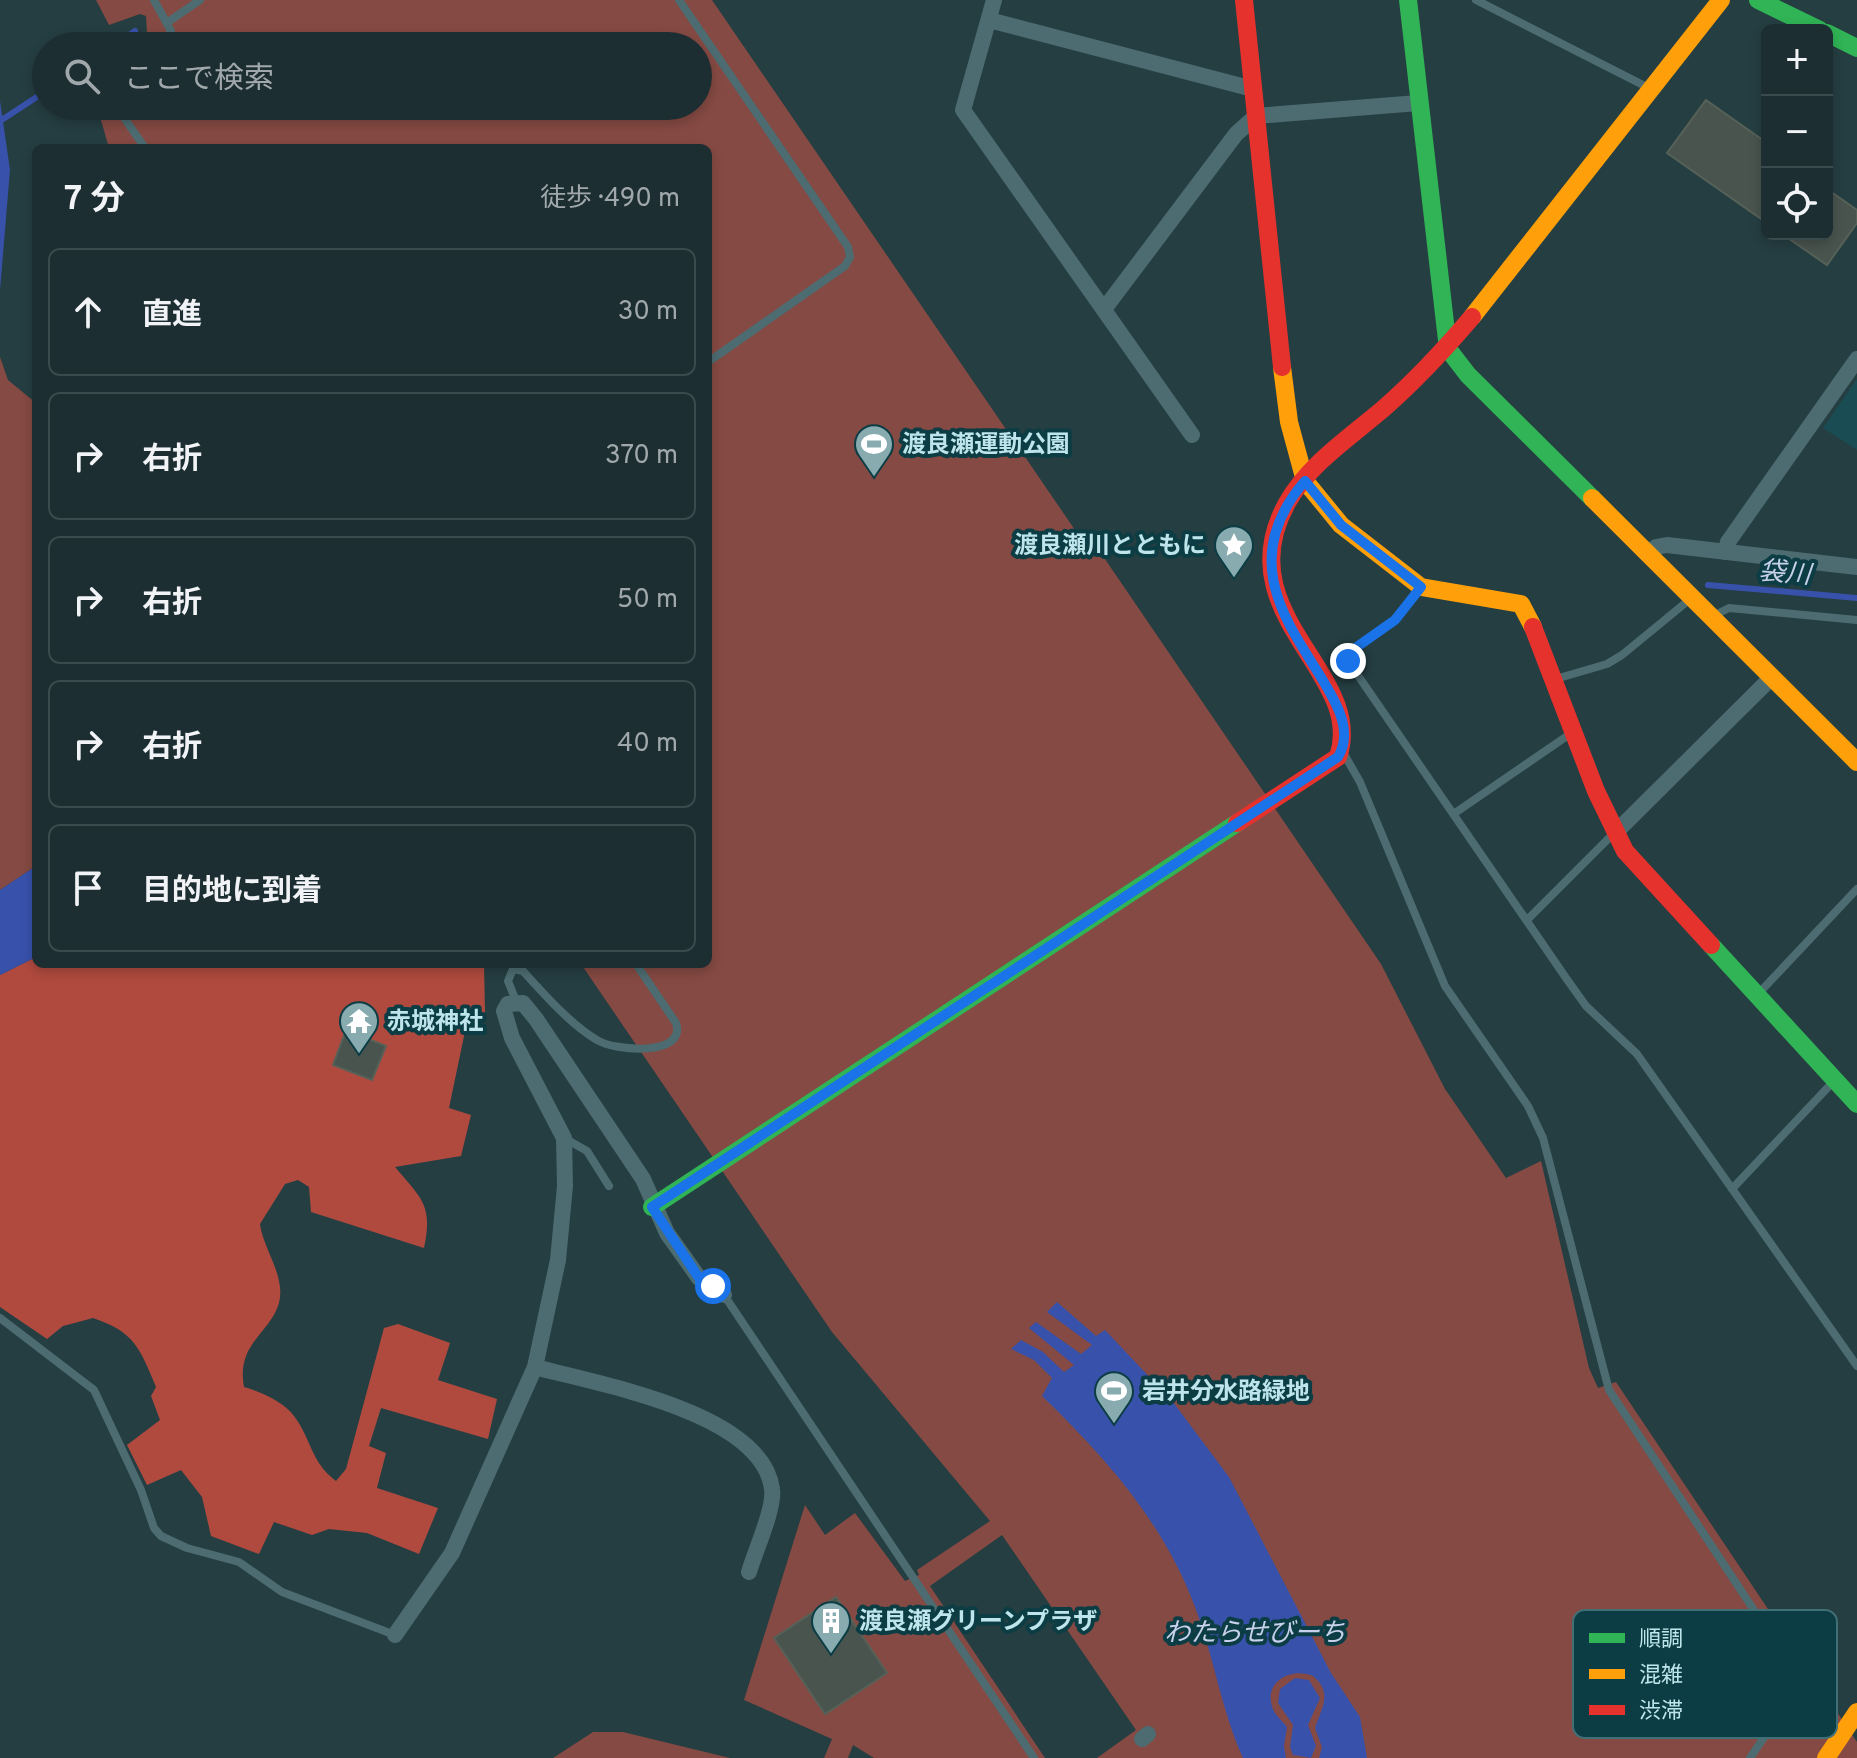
<!DOCTYPE html>
<html lang="ja">
<head>
<meta charset="utf-8">
<style>
	:root { --surface:#1c2e32; --page:#25363a; --text:#f1f3f6; --muted:#a0a8ac; --line:#3a4a4d }
	body { margin:0; font-family:Overpass,"Noto Sans JP",sans-serif; background:var(--page); color:var(--text) }
	.controls { position:absolute; right:24px; top:24px; display:grid; overflow:hidden; border-radius:12px; box-shadow:0 4px 12px #0003 }
	.controls button { width:72px; height:72px; display:grid; place-items:center; padding:0; border:0; border-bottom:2px solid var(--line); background:var(--surface); color:var(--text); font:40px sans-serif }
	.stop { position:absolute; width:24px; height:24px; margin:-18px; border:6px solid #1a73e8; border-radius:50%; background:#fff }
	.stop.end { background:#1a73e8; border-color:#fff; box-shadow:0 2px 8px #0008 }
	.list { margin:0; padding:0; list-style:none }
	h2 { display:flex; justify-content:space-between; align-items:center; height:104px; margin:0; padding:0 32px; font-size:34px }
	h2 small { font-size:26px; font-weight:400; color:var(--muted) }
	.list li { display:grid; grid-template-columns:52px 1fr auto; gap:24px; align-items:center; box-sizing:border-box; height:128px; margin:0 16px 16px; padding:0 16px; border:2px solid var(--line); border-radius:12px }
	.list b { display:block; font-size:30px; white-space:nowrap }
	.list em { font-size:26px; font-style:normal; color:var(--muted) }
	.icon { flex:none; width:44px; height:44px; fill:none; stroke:currentColor; stroke-width:2; stroke-linecap:round; stroke-linejoin:round }
	.map { position:relative; flex:none; width:1857px; height:1758px; overflow:hidden }
	.search { position:absolute; background:var(--surface); box-shadow:0 4px 12px #0003; left:32px; top:32px; width:680px; height:88px; display:flex; align-items:center; gap:20px; box-sizing:border-box; padding:0 28px; border-radius:44px; color:var(--muted); font-size:30px }
	.panel { position:absolute; background:var(--surface); box-shadow:0 4px 12px #0003; left:32px; top:144px; width:680px; height:824px; border-radius:12px }
	.map>svg:first-child { display:block }
</style>
</head>
<body>
<div class="map">
<svg width="1857" height="1758" viewBox="0 0 1857 1758">
	<rect width="100%" height="100%" fill="#253e42"/>
	<path fill="#1a4c53" d="M1857 379V450L1823 428Z"/>
	<path fill="#854a43" d="M96 0H712L1086 546 1092 540 1381 964 1445 1089 1506 1178 1541 1161 1589 1368 1598 1388 1616 1382 1857 1742V1758H1097L1136 1730 1002 1535 930 1586 1045 1758H874L853 1745 848 1758H824L832 1739 744 1700 805 1505 825 1535 855 1513 905 1581 919 1575 917 1570 990 1521 832 1332 581 964H708V148H109L97 106H698V46H138L147 33 146 16 140 14 109 25Z
		M0 357 8 380 36 403V866L0 890Z
		M593 1732H623L730 1758H553Z"/>
	<path fill="#b04a3f" d="M36 957V964H484L485 1013 468 1017 449 1108 471 1115 461 1156 395 1167C422 1199 433 1205 424 1248L311 1212 309 1187 298 1180 285 1184 260 1224C263 1249 286 1276 279 1303 270 1334 236 1343 244 1387 261 1392 284 1402 294 1416 312 1440 310 1461 336 1481L346 1469 384 1328 398 1324 450 1343 438 1380 497 1399 488 1439 381 1408 369 1446 386 1453 377 1488 438 1508 419 1554 367 1533 329 1529 312 1535 274 1522 259 1554 211 1536 202 1497 181 1470 147 1485 127 1445 160 1420 151 1396 156 1387C140 1349 135 1332 93 1318L63 1326 47 1339 0 1307V975Z"/>
	<path fill="#3852ac" d="M0 101 10 170 0 290Z
		M36 866V957L0 975V890Z
		M1057 1302 1096 1336 1105 1330 1173 1402 1229 1477 1331 1673 1360 1717 1367 1758H1319L1322 1747 1315 1728C1322 1707 1333 1693 1313 1676 1292 1667 1264 1681 1272 1706 1274 1715 1282 1720 1287 1727L1284 1746 1286 1758H1243C1221 1709 1214 1657 1195 1607 1164 1523 1105 1457 1042 1396L1052 1378 1034 1360 1011 1349 1021 1340 1043 1352 1064 1372 1074 1365 1029 1328 1036 1322 1081 1354 1092 1345 1047 1312Z
		M1295 1678 1309 1680 1320 1698 1308 1725 1316 1746 1311 1758 1293 1755 1290 1747 1293 1725 1278 1703 1280 1689Z"/>
	<g fill="none" stroke-linecap="round" stroke-linejoin="round">
		<path stroke="#3852ac" stroke-width="6" d="M114 46 135 31
			M0 121 46 91
			M1708 585 1857 598"/>
	</g>
	<path fill="#49544f" stroke="#566158" stroke-width="2" d="M1706 100 1767 143V223L1667 153Z
		M1827 189 1857 210V223L1827 265 1782 234H1827Z
		M346 1030 386 1046 372 1080 333 1065Z
		M836 1597 887 1673 825 1714 774 1638Z"/>
	<g fill="none" stroke-linecap="round" stroke-linejoin="round">
		<path stroke="#4d6c71" stroke-width="8" d="M154 0 171 31 163 46
			M679 0 848 247 850 257 845 266 708 362
			M1476 0 1647 87
			M168 22 200 0
			M116 106 145 148
			M1421 588 1395 620 1351 651 1348 661 1566 978 1586 1006 1637 1054 1857 1366
			M1713 616 1729 608 1857 620
			M1559 678 1607 664 1622 655 1689 600
			M1344 754 1360 782 1445 986 1528 1106 1543 1138 1609 1390 1798 1677 1794 1693 1750 1758
			M1455 813 1570 734
			M1528 919 1612 835
			M1759 993 1857 889
			M516 1001 508 981 513 969 523 971C544 994 571 1025 597 1040 614 1051 687 1057 676 1023L636 964
			M564 1138 587 1151 609 1186
			M1732 1189 1832 1083
			M724 1295 1034 1758
			M0 1318 94 1390 141 1490 154 1528 161 1536 187 1548 239 1562 282 1592 395 1635"/>
		<path stroke="#4d6c71" stroke-width="16" d="M994 0 963 110 1192 435
			M989 20 1253 89
			M1105 308 1236 134 1256 116 1418 103
			M1725 552 1728 542 1857 359
			M1647 554 1656 547 1667 545 1857 567
			M1615 833 1770 679
			M535 1367C597 1384 762 1412 772 1489 775 1508 755 1551 749 1572
			M395 1635 452 1553 535 1367 558 1260 565 1186 564 1138 512 1038 504 1011 508 1004 523 1003 536 1019 643 1179 667 1233 699 1278 724 1295
			M1142 1739 1148 1734"/>
		<path stroke="#30b455" stroke-width="18" d="M1408 0 1448 349 1468 375 1592 498
			M1758 0 1820 30
			M1827 33 1857 48
			M1711 945 1857 1104
			M652 1207 1237 823"/>
		<path stroke="#ff9f0a" stroke-width="18" d="M1472 317 1721 0
			M1282 367 1289 422 1305 481 1341 525 1421 587 1521 604 1533 627
			M1592 498 1857 762
			M1826 1758 1857 1712"/>
		<path stroke="#e5322d" stroke-width="18" d="M1244 0 1282 367
			M1533 627 1596 791 1625 851 1711 945
			M1237 823 1338 757C1367 673 1225 615 1287 503 1308 465 1350 437 1383 409 1415 381 1444 350 1472 317"/>
	</g>
	<g fill="none" stroke-linecap="round" stroke-linejoin="round">
		<path stroke="#1a73e8" stroke-width="10" d="M713 1286 699 1278 652 1207 1338 757C1379 690 1200 602 1305 481L1341 525 1421 587 1395 620 1351 651 1348 661"/>
	</g>
	<defs>
		<symbol id="stadium-pin" viewBox="-11 -11 22 30"><path d="M0 17L-7.5 6A9.5 9.5 0 1 1 7.5 6Z" fill="#88abb0" stroke="#0c3d44"/><path d="M0-5a6.5 5 0 1 0 0 10a6.5 5 0 1 0 0-10ZM-3.5-1.8h7v3.6h-7Z" fill="#fff"/></symbol>
		<symbol id="sight-pin" viewBox="-11 -11 22 30"><path d="M0 17L-7.5 6A9.5 9.5 0 1 1 7.5 6Z" fill="#88abb0" stroke="#0c3d44"/><path d="M0-6L1.8-2.2L6-1.7L2.9 1.2L3.7 5.4L0 3.3L-3.7 5.4L-2.9 1.2L-6-1.7L-1.8-2.2Z" fill="#fff"/></symbol>
		<symbol id="temple-pin" viewBox="-11 -11 22 30"><path d="M0 17L-7.5 6A9.5 9.5 0 1 1 7.5 6Z" fill="#88abb0" stroke="#0c3d44"/><path d="M0-6L5-2H3V0L6.5 2.5H4V6H1.5V3h-3V6H-4V2.5H-6.5L-3 0V-2H-5Z" fill="#fff"/></symbol>
		<symbol id="building-pin" viewBox="-11 -11 22 30"><path d="M0 17L-7.5 6A9.5 9.5 0 1 1 7.5 6Z" fill="#88abb0" stroke="#0c3d44"/><path d="M-4-6H4V6H1V3H-1V6H-4ZM-2.5-4.3h1.7v1.8h-1.7ZM.8-4.3h1.7v1.8H.8ZM-2.5-1h1.7V.8h-1.7ZM.8-1h1.7V.8H.8Z" fill="#fff"/></symbol>
	</defs>
	<g fill-rule="evenodd">
		<use href="#stadium-pin" x="852" y="422" width="44" height="60"/>
		<use href="#sight-pin" x="1212" y="523" width="44" height="60"/>
		<use href="#temple-pin" x="337" y="999" width="44" height="60"/>
		<use href="#stadium-pin" x="1092" y="1369" width="44" height="60"/>
		<use href="#building-pin" x="809" y="1599" width="44" height="60"/>
	</g>
	<g text-anchor="middle" stroke-width="8" stroke-linejoin="round" paint-order="stroke">
		<g font-size="24" font-weight="bold" fill="#bde5eb" stroke="#0c3d44" text-anchor="start">
			<text x="902" y="452">渡良瀬運動公園</text>
			<text x="1206" y="553" text-anchor="end">渡良瀬川とともに</text>
			<text x="387" y="1029">赤城神社</text>
			<text x="1142" y="1399">岩井分水路緑地</text>
			<text x="859" y="1629">渡良瀬グリーンプラザ</text>
		</g>
		<g font-size="26" font-style="italic" fill="#c7d1eb" stroke="#0c3d44">
			<text transform="translate(1785 572) rotate(5)" y="9">袋川</text>
			<text x="1255" y="1641">わたらせびーち</text>
		</g>
	</g>
	<rect x="1573" y="1610" width="264" height="128" rx="12" fill="#0c3d44" stroke="#416f76" stroke-width="2"/>
	<rect x="1589" y="1633" width="36" height="10" fill="#30b455"/>
	<rect x="1589" y="1669" width="36" height="10" fill="#ff9f0a"/>
	<rect x="1589" y="1705" width="36" height="10" fill="#e5322d"/>
	<g font-size="22" fill="#bde5eb">
		<text x="1639" y="1646">順調</text>
		<text x="1639" y="1682">混雑</text>
		<text x="1639" y="1718">渋滞</text>
	</g>
</svg>
<div class="controls">
<button>+</button>
<button>−</button>
<button><svg class="icon" aria-label="locate" viewBox="0 0 24 24"><circle cx="12" cy="12" r="6"/><path d="M12 2v4M12 18v4M2 12h4M18 12h4"/></svg></button>
</div>
<div class="stop" style="left:713px;top:1286px"></div>
<div class="stop end" style="left:1348px;top:661px"></div>
<div class="search"><svg class="icon" aria-label="search" viewBox="0 0 24 24"><circle cx="10" cy="10" r="6"/><path d="M15 15l6 6"/></svg>ここで検索</div>
<section class="panel">
<h2>7 分<small>徒歩 · 490 m</small></h2>
<ul class="list">
<li><svg class="icon" aria-label="ahead" viewBox="0 0 24 24"><path d="M12 20V5M6 11l6-6 6 6"/></svg><div><b>直進</b></div><em>30 m</em></li>
<li><svg class="icon" aria-label="right" viewBox="0 0 24 24"><path d="M7 20v-9h11M14 6l5 5-5 5"/></svg><div><b>右折</b></div><em>370 m</em></li>
<li><svg class="icon" aria-label="right" viewBox="0 0 24 24"><path d="M7 20v-9h11M14 6l5 5-5 5"/></svg><div><b>右折</b></div><em>50 m</em></li>
<li><svg class="icon" aria-label="right" viewBox="0 0 24 24"><path d="M7 20v-9h11M14 6l5 5-5 5"/></svg><div><b>右折</b></div><em>40 m</em></li>
<li><svg class="icon" aria-label="arrive" viewBox="0 0 24 24"><path d="M6 21V4h12l-3 4 3 4H6"/></svg><div><b>目的地に到着</b></div></li>
</ul>
</section>
</div>
</body>
</html>
